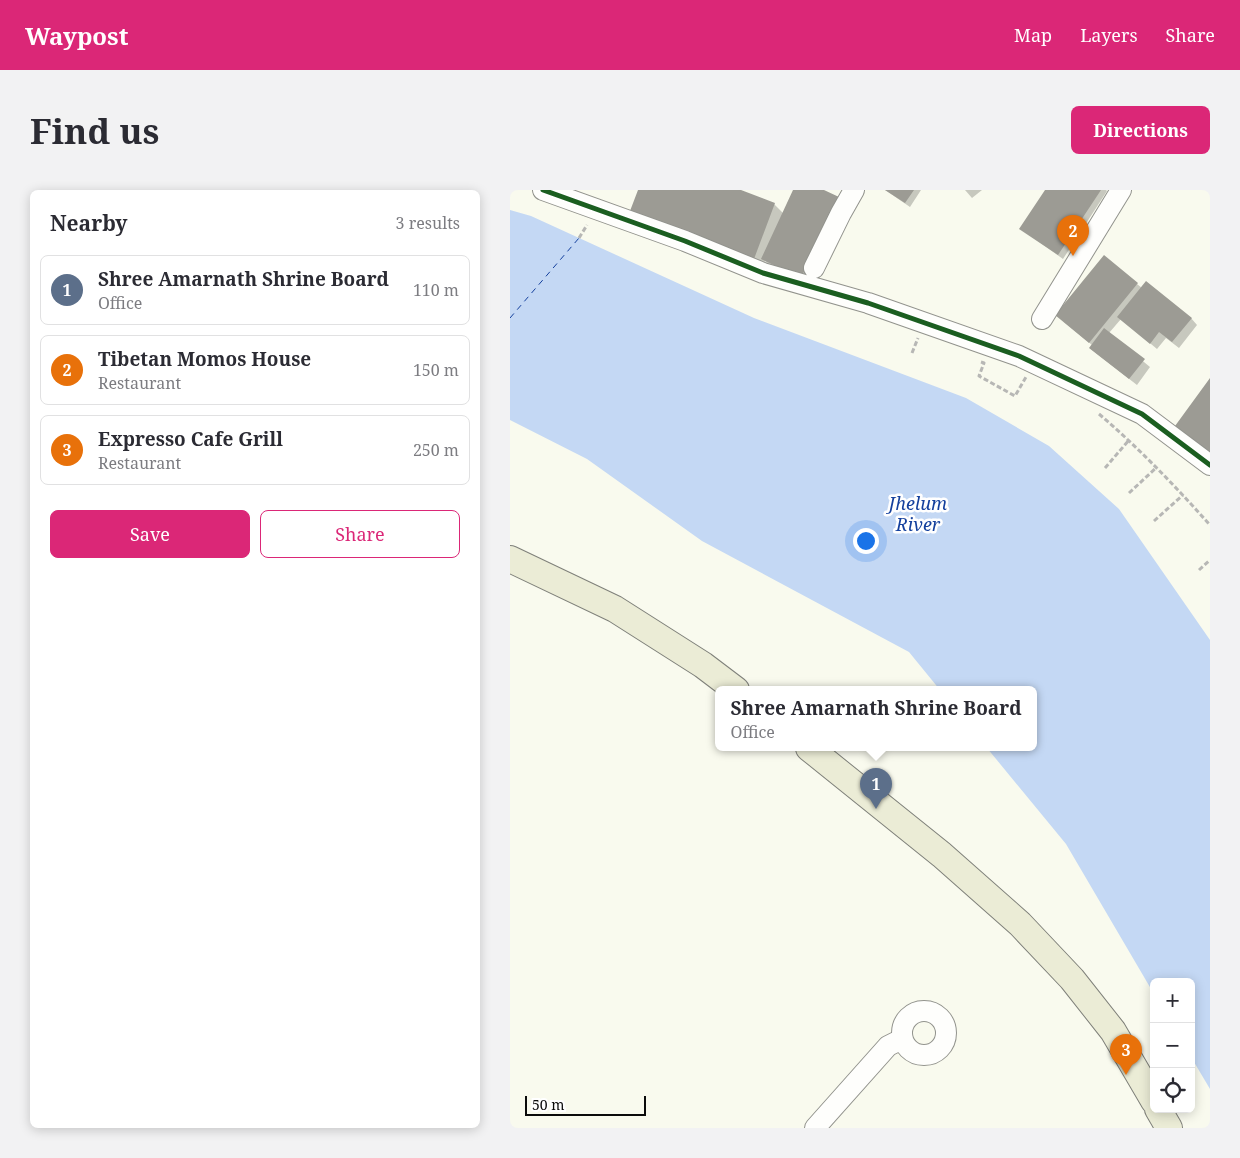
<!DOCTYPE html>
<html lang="en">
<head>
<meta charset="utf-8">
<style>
	:root { --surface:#fff; --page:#f2f2f3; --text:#2b2b33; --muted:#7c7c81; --line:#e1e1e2; --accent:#db2777 }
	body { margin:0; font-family:"Noto Serif",serif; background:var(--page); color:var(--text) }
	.controls { position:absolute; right:15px; bottom:15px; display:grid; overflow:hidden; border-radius:8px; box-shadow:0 2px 12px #0003 }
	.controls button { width:45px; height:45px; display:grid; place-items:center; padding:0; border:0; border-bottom:1px solid var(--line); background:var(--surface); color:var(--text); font:25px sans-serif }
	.scale { position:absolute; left:15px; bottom:12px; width:121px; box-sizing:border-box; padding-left:5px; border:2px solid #0b0b0b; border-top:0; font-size:14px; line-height:18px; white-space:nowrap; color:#0b0b0b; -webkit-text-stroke:4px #fff; paint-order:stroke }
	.you { position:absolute; left:355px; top:350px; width:18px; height:18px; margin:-12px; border:4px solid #fff; border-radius:50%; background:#1a73e8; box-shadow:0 0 0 8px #1a73e833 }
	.badge { display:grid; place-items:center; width:32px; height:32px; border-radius:50%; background:var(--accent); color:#fff; font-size:16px; font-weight:700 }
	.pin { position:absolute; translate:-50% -41px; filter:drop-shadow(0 1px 2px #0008) }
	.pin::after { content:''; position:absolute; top:26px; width:18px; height:15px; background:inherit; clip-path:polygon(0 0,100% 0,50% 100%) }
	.popup { position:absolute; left:205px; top:496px; width:322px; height:65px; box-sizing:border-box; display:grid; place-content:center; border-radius:8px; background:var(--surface); filter:drop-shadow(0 1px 4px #0005); font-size:16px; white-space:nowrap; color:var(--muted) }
	.popup b { font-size:19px; color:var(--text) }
	.popup::after { content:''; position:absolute; left:50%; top:100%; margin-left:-10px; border:10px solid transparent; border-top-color:var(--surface) }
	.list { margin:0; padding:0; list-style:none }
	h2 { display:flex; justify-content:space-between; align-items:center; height:65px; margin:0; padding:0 20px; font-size:21px }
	h2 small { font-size:16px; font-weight:400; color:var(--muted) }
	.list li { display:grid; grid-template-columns:32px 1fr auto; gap:15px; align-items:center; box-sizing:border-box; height:70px; margin:0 10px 10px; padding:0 10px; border:1px solid var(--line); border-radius:8px }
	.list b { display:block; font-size:19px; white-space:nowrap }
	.list p { margin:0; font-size:16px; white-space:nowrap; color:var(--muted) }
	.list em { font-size:16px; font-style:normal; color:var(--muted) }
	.actions { display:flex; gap:10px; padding:15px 20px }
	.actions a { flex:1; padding:11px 0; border:1px solid var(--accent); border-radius:8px; text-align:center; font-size:18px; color:var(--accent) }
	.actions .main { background:var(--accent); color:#fff }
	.icon { flex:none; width:28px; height:28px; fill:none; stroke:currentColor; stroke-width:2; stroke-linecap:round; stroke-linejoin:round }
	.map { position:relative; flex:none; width:700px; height:938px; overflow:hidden; border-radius:8px }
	header { display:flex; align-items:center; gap:30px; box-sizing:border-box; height:70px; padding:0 25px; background:var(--accent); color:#fff }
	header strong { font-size:24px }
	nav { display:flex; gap:28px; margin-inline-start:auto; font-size:18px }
	.intro { display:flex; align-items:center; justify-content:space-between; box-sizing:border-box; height:120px; padding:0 30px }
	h1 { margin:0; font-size:35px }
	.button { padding:12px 22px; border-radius:8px; background:var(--accent); color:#fff; font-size:18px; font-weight:700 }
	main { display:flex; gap:30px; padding:0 30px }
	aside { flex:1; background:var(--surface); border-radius:8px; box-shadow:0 2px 12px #0003 }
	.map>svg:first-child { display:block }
</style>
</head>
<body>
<header>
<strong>Waypost</strong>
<nav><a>Map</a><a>Layers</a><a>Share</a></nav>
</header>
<div class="intro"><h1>Find us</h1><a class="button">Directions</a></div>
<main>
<aside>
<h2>Nearby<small>3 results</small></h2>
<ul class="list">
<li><span class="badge" style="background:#5c6f8a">1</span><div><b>Shree Amarnath Shrine Board</b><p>Office</p></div><em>110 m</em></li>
<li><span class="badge" style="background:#e8710a">2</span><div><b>Tibetan Momos House</b><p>Restaurant</p></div><em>150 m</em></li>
<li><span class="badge" style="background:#e8710a">3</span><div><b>Expresso Cafe Grill</b><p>Restaurant</p></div><em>250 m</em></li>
</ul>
<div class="actions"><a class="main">Save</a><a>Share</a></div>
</aside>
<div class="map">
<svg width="700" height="938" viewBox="0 0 700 938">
	<rect width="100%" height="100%" fill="#f9faee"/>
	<path fill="#c4d8f4" d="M0 20 21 26 244 128 456 208 539 256 609 319 700 450V899L681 867V792H644V804L556 654 477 558H524V500H430L399 462 192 351 77 269 0 230Z"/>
	<path fill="#0003" d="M130 0H228L264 14 274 24 285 0H311L298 94 260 76 255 71 253 77Z
		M375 0H411L400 17Z
		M455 0H472L462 8Z
		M537 0H596L597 1 553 69 511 39Z
		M627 94 632 98 681 128 687 135 669 158 656 148 647 159 611 129 599 143 640 177 627 195 587 164 580 158 582 155 554 132Z"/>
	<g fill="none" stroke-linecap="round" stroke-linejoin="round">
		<path stroke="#14409d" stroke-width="1" stroke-dasharray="6 5" stroke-linecap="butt" d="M0 128 69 48"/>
	</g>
	<path fill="#9c9b94" d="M128 0H231L265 13 244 69 120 21Z
		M283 0H314L329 7 291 88 251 69Z
		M375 0H404L395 13Z
		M535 0H591L548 65 509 39Z
		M594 65 628 93 579 153 545 125Z
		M636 91 682 128 662 152 649 142 640 154 607 127Z
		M594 138 635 169 619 189 579 158Z
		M700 188V263L665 236Z"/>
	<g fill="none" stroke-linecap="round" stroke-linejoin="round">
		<defs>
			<path id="minor" d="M33 0 175 51 253 83 358 113 509 166 632 224 700 275
				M304 78 331 23 344 0
				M532 129 611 0
				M392 843a22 22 0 1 1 44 0a22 22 0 1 1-44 0Z
				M305 938 378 856 392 849"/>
			<path id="major" d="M0 369 105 419 193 475 226 500
				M299 558 432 665 510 734 562 789 603 841 644 911
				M648 919 659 938"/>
		</defs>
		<use href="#minor" stroke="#92938d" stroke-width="22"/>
		<use href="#major" stroke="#7f807a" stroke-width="28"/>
		<path stroke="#b7b7b5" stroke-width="3" stroke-dasharray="5 2.5" stroke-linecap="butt" d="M69 48 77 35
			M402 163 408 148
			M471 172 474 173 469 186 505 206 516 187
			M589 224C629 258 665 296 700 335
			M595 278 619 250
			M619 303 647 277
			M644 331 673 305
			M689 380 700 370"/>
		<use href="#minor" stroke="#fefefc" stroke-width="20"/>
		<use href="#major" stroke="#ebecd6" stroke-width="26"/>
		<defs>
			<path id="cycleway" d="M33 0 175 51 253 83 358 113 509 166 632 224 700 275"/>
		</defs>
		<use href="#cycleway" stroke="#fff" stroke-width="8"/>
		<use href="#cycleway" stroke="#1b5e20" stroke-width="5"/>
	</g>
	<g text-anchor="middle" stroke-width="5" stroke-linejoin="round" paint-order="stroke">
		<g font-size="18" font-style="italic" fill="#14409d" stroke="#fff">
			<text x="408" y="320">Jhelum<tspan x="408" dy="21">River</tspan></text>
		</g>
	</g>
</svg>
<div class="controls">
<button>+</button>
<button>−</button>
<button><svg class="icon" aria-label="locate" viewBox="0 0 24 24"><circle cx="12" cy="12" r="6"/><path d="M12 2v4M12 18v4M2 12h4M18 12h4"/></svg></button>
</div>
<div class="scale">50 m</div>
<div class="you"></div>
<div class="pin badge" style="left:366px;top:619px;background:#5c6f8a">1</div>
<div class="popup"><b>Shree Amarnath Shrine Board</b>Office</div>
<div class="pin badge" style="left:563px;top:66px;background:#e8710a">2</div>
<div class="pin badge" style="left:616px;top:885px;background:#e8710a">3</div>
</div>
</main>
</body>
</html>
